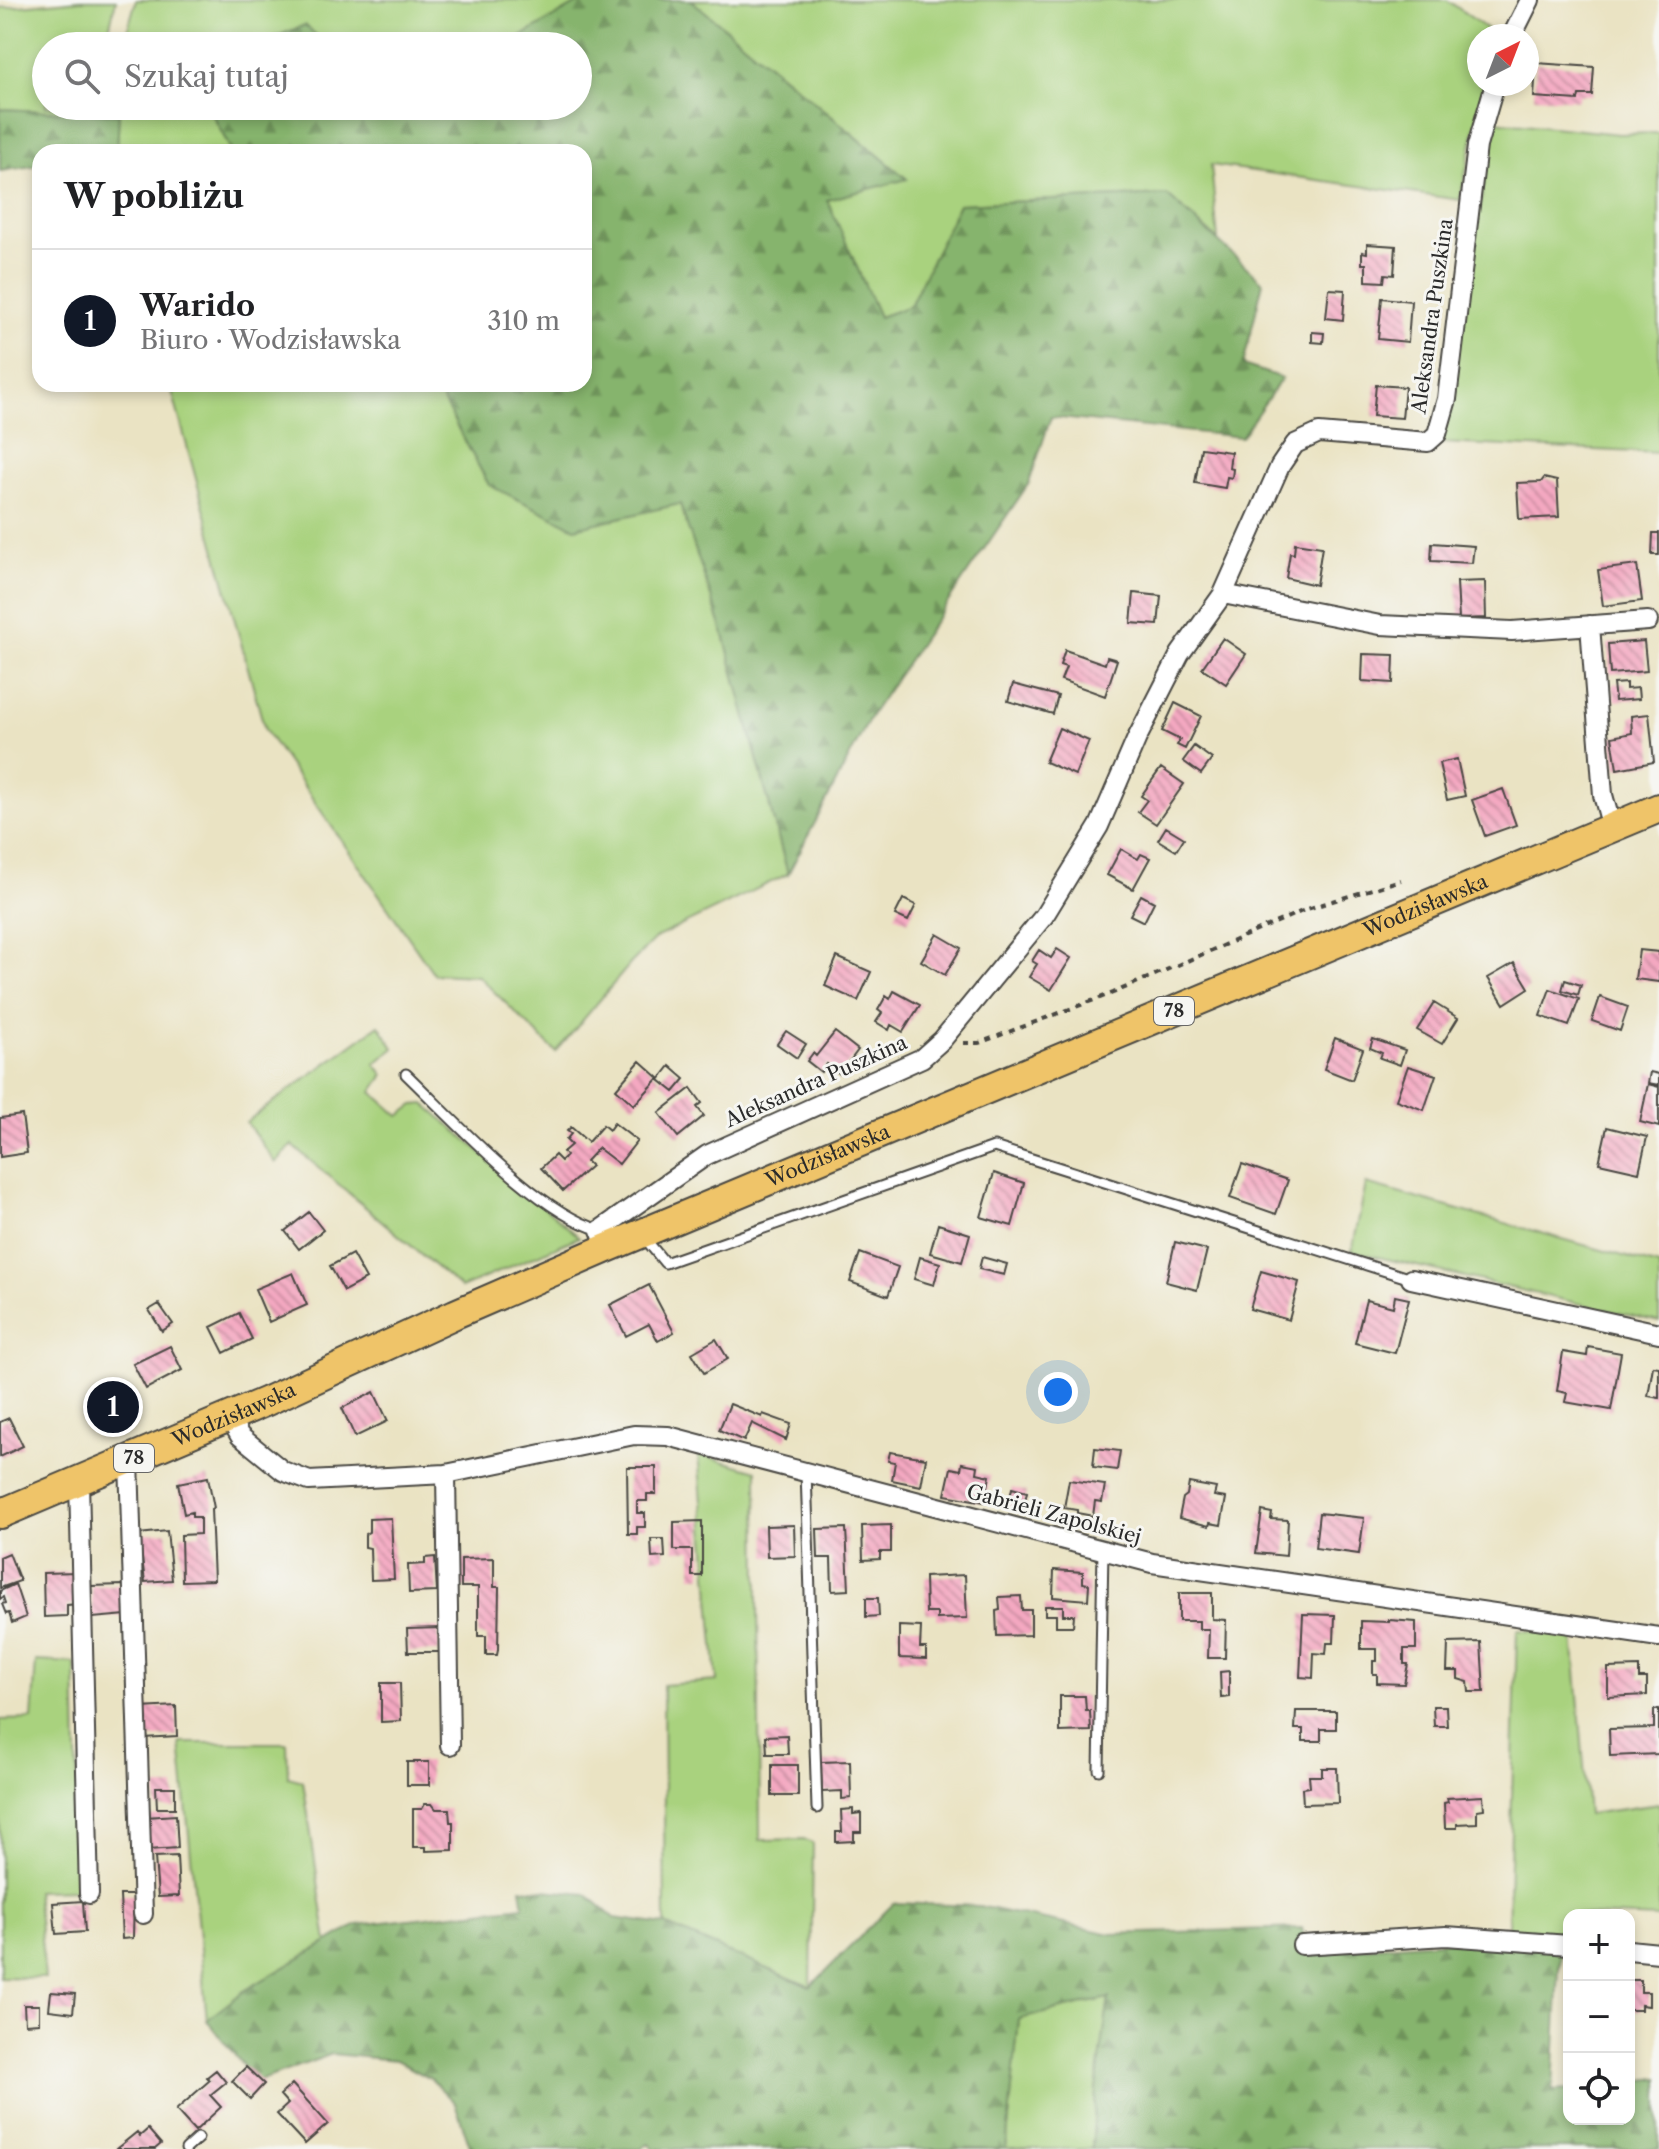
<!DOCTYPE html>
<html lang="pl">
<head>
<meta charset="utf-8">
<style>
	:root { --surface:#fff; --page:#f6f6f6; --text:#202124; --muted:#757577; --line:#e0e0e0; --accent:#111827 }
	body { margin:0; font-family:"Libre Caslon Text",serif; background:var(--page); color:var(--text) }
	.controls { position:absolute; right:24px; bottom:24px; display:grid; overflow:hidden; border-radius:16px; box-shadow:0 4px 12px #0003 }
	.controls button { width:72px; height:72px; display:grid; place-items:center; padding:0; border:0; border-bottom:2px solid var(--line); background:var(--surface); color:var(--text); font:40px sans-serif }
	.compass { position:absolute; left:1467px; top:24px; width:72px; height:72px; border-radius:50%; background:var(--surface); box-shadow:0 4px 12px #0003; rotate:42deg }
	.you { position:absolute; left:1058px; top:1392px; width:28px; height:28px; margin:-20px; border:6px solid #fff; border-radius:50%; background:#1a73e8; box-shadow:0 0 0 12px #1a73e833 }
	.badge { display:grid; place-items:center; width:52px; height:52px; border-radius:50%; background:var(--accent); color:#fff; font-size:26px; font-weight:700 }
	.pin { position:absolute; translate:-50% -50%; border:4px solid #fff; box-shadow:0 2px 8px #0006 }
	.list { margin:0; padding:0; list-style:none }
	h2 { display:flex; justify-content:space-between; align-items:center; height:104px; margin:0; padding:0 32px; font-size:34px }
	h2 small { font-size:26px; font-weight:400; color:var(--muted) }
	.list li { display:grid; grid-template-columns:52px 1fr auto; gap:24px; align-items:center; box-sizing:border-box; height:144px; padding:0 32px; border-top:2px solid var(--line) }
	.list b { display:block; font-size:30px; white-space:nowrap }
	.list p { margin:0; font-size:26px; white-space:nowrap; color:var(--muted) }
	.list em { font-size:26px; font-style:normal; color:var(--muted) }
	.icon { flex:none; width:44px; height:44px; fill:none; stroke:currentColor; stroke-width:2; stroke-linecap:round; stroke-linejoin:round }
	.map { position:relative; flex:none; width:1659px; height:2149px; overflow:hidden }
	.search { position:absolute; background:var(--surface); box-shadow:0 4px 12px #0003; left:32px; top:32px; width:560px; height:88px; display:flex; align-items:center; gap:20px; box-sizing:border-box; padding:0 28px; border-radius:44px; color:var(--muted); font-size:30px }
	.panel { position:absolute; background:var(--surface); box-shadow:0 4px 12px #0003; left:32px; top:144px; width:560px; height:248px; border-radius:24px }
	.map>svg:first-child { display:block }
</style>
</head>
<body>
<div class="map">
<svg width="1659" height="2149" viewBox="0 0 1659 2149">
	<defs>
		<pattern id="forest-firs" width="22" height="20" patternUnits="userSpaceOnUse" patternTransform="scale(2)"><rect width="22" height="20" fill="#86b46d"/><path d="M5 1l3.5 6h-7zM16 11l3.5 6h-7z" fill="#6e935a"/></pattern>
		<pattern id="building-back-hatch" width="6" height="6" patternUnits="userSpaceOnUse" patternTransform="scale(2)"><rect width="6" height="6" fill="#f4a8c1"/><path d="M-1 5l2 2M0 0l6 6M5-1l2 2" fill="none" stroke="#c6899d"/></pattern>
	</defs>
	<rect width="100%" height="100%" fill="#f6f6f2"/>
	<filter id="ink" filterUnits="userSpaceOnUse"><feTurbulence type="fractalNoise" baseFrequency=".0125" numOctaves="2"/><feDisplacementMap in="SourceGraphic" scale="16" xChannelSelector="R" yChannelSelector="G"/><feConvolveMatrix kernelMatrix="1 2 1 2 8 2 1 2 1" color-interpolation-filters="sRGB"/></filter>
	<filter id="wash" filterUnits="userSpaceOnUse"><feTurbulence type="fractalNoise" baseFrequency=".006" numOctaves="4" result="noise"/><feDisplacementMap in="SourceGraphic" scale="32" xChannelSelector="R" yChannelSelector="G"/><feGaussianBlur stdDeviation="1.8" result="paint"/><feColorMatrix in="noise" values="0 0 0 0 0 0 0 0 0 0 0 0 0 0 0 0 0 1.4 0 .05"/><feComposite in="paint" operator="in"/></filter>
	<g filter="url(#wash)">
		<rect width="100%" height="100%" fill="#eae3c3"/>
		<path fill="#a9d27e" stroke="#6a7e54" stroke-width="2" d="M80 0H116L105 46H46V106H103L105 114 0 109V8Z
			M136 0H584L505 46H328L305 25 253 46H123Z
			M691 0H1447L1495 35 1479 36V84H1484L1460 200 1211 165 1218 240 1167 195 959 204 910 306 879 317 827 200 906 178Z
			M119 106H208L232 152H117Z
			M1494 121 1619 134 1659 133V453L1442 443Z
			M170 384H434L489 485 680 504 724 635 788 874 657 937 631 963 556 1052 478 976 434 974 265 730Z
			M379 1025 394 1048 375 1064 384 1075 372 1092 399 1116 414 1105 425 1104 579 1237 461 1288 292 1145 276 1163 246 1122Z
			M1366 1184 1659 1266V1322L1352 1251Z
			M698 1454 757 1471 760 1840 804 1839 813 1844 811 1987 665 1925 663 1685 717 1681Z
			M1517 1630 1573 1635 1588 1814 1659 1804V1918L1562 1914 1560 1937 1508 1930Z
			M36 1661 75 1663 80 1890 36 1891 45 1978 0 1977V1720L32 1719Z
			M180 1743H287L288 1777 303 1781 327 1942 244 1991 207 2020Z
			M1109 1998 1096 2096 1092 2149H1006L1019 2019Z"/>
		<path fill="url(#forest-firs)" stroke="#58704c" stroke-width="2" d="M584 0H691L907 179 827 200 879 317 910 306 959 204 1167 195 1263 282 1243 365 1282 378 1241 437 1051 417 1029 483 873 712 788 874 724 635 680 504 575 528 489 485 434 384H584V152H232L208 106H392L396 109 402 106H578V46H505Z
			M305 25 328 46H253Z
			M0 109 119 114 117 152H40V165L0 171Z
			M521 1888 586 1894 614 1918 665 1925 810 1987 894 1903 979 1906 1111 1934 1302 1928 1307 1952 1449 1941 1560 1950 1553 2091 1569 2090V2119H1629V2082L1659 2078V2149H1092L1096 2088 1109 1998 1019 2019 1006 2149H655L649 2143 641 2149H471L455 2103 431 2079 396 2060 332 2054 256 2082 207 2020 244 1991 357 1925 524 1906Z"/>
		<g id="blocks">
			<path fill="url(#building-back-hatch)" d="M1536 63 1594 67 1592 95H1579L1578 100 1534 97Z
				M1367 244 1396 246 1394 275 1385 274 1384 282 1366 281V264H1362V252L1367 253Z
				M1329 289 1345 290 1343 320 1326 318Z
				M1382 298 1411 301 1408 342 1378 339Z
				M1312 332 1324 333 1323 343 1312 342Z
				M1376 385 1405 387 1402 418 1373 416Z
				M1201 448 1231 452 1229 468 1233 469 1232 478 1227 477 1225 488 1195 483Z
				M1544 478 1557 481 1559 517 1519 519 1517 483 1541 482Z
				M1653 533H1659V555H1652Z
				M1295 543 1322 547 1316 585 1286 578 1290 553 1294 554Z
				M1432 543 1474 546 1472 563 1431 561Z
				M1637 565 1642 601 1603 606 1598 570Z
				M1485 581 1486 618 1459 619 1457 582Z
				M1134 593 1161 596 1158 625 1131 623Z
				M1223 638 1246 654 1226 684 1202 668Z
				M1644 641 1647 671 1610 674 1608 644Z
				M1065 650 1105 664 1107 657 1117 660 1105 696 1061 680 1066 667 1060 665Z
				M1363 654 1394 655 1393 683 1362 681Z
				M1626 683V689L1638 688 1639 699 1615 701 1613 684Z
				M1013 684 1058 696 1053 714 1008 701Z
				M1175 703 1201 716 1185 749 1177 745 1180 740 1162 731Z
				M1649 714 1654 762 1617 769 1612 737 1632 733 1631 716Z
				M1059 728 1089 741 1075 775 1045 762Z
				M1194 746 1212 759 1201 774 1183 761Z
				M1457 759 1465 796 1447 800 1439 763Z
				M1161 768 1184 784 1156 824 1138 812 1147 800 1141 796Z
				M1503 789 1516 825 1485 836 1472 800Z
				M1166 827 1184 838 1176 851 1158 840Z
				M1121 849 1138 859 1141 854 1150 858 1133 889 1107 875Z
				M1141 895 1154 902 1144 922 1130 915Z
				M903 899 916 905 908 921 895 915Z
				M937 934 961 948 945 975 921 961Z
				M1057 949 1071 958 1051 990 1029 977 1037 964 1032 961 1039 950 1051 958Z
				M1639 950 1659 952V982L1635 979Z
				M837 957 871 972 858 1001 825 986Z
				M1514 963 1529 988 1504 1004 1488 978Z
				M1565 980 1581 985 1578 995 1562 990Z
				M1550 989 1579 999 1569 1026 1540 1016Z
				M894 991 920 1005 903 1032 891 1025 889 1030 876 1022 882 1013 878 1010 886 996 890 999Z
				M1600 997 1628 1007 1620 1031 1592 1021Z
				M1434 1003 1458 1018 1442 1044 1417 1030Z
				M786 1031 806 1044 797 1058 777 1044Z
				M835 1032 858 1050 840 1074 827 1064 821 1072 807 1061 813 1053 816 1056Z
				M1335 1038 1363 1049 1352 1080 1324 1069Z
				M1373 1039 1405 1050 1400 1065 1380 1058 1382 1053 1370 1048Z
				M640 1061 659 1078 634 1105 616 1089Z
				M670 1066 685 1079 674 1092 659 1080Z
				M1408 1066 1436 1075 1424 1110 1396 1100Z
				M1650 1072 1659 1074V1085L1648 1083Z
				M1648 1084 1659 1087V1127L1640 1122Z
				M691 1088 702 1103 697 1107 704 1116 678 1137 659 1113Z
				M22 1115 27 1153 0 1157V1118Z
				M614 1123 637 1141 619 1164 598 1148 586 1161 591 1166 563 1191 541 1168 555 1155 561 1161 566 1156 563 1152 571 1145 566 1140 571 1134 567 1131 571 1127 588 1142 603 1125 609 1130Z
				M1607 1127 1647 1137 1639 1172 1599 1163Z
				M1242 1164 1288 1180 1276 1214 1230 1198Z
				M994 1173 1024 1183 1012 1226 981 1217Z
				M309 1212 323 1230 299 1249 285 1231Z
				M938 1224 970 1234 962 1262 930 1253Z
				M1175 1242 1207 1250 1197 1290 1166 1282Z
				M860 1253 898 1267 888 1296 850 1282Z
				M352 1254 366 1279 344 1291 330 1266Z
				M920 1257 940 1263 934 1285 914 1279Z
				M982 1257 1007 1264 1004 1275 979 1269Z
				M1261 1271 1299 1282 1289 1320 1250 1309Z
				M293 1273 307 1305 269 1322 255 1289Z
				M649 1285 674 1332 658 1341 649 1324 626 1336 610 1305Z
				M1395 1296 1409 1299 1395 1353 1355 1343 1366 1300 1393 1307Z
				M159 1304 173 1324 162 1331 149 1310Z
				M239 1313 252 1339 224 1353 211 1327Z
				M716 1339 728 1359 704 1373 692 1353Z
				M170 1346 182 1370 146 1389 133 1364Z
				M1588 1347 1621 1353 1611 1410 1565 1402 1567 1393 1557 1391 1563 1352 1587 1356Z
				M1653 1366 1659 1367V1398L1648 1396Z
				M122 1387 134 1415 105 1428 92 1399Z
				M374 1392 388 1421 355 1437 342 1408Z
				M730 1404 762 1417 763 1414 791 1424 786 1440 752 1423 744 1441 719 1430Z
				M9 1418 23 1446 0 1457V1422Z
				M1095 1448 1120 1451 1117 1470 1093 1467Z
				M890 1452 926 1458 921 1486 892 1480 895 1462 888 1461Z
				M962 1463 978 1466 977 1473 990 1476 985 1502 945 1495 951 1468 961 1470Z
				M627 1467H656V1494H647V1501H637V1513H645V1527H637V1534H628Z
				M208 1477 214 1508 211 1509 214 1580 182 1581 181 1535 200 1534V1517H192V1512L184 1514 178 1483Z
				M1069 1480 1105 1485 1102 1502 1095 1501 1093 1516 1077 1513V1510L1064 1508Z
				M1189 1483 1216 1488 1214 1496 1226 1498 1221 1525 1210 1523 1209 1526 1179 1518 1183 1498 1187 1495Z
				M1012 1488 1027 1492 1023 1510 1008 1508Z
				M1262 1511 1272 1513 1271 1519 1288 1520 1286 1556 1256 1553Z
				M1319 1513 1364 1518 1359 1554 1315 1548Z
				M391 1518 394 1579 371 1580 370 1548 365 1547V1534L369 1532V1519Z
				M702 1521V1576H692V1550H674V1522Z
				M794 1525 795 1556 767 1557 766 1526Z
				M891 1525V1552H880V1559L863 1560 862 1526Z
				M846 1528 849 1590 832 1591 831 1558H818L817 1529Z
				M167 1531 172 1580 145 1582 139 1534Z
				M651 1539H664L665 1557 652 1558Z
				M9 1553 20 1581 0 1588V1557Z
				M435 1557 437 1592 409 1593 408 1565 425 1564V1558Z
				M494 1558V1587H499L498 1650 497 1655H486V1636H478V1587H461V1559Z
				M1054 1570 1083 1572V1583L1089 1584 1088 1600 1053 1597Z
				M77 1572 78 1604 67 1605V1616L44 1617 43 1573Z
				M965 1575 967 1618 937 1619V1613H926L925 1577Z
				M15 1584 26 1617 12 1623 9 1613 6 1614 2 1604 5 1603 3 1597 0 1599V1591Z
				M123 1585 126 1615 93 1618 91 1586Z
				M1179 1593H1212V1619L1226 1620 1225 1658H1208L1209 1629H1199V1621H1179Z
				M1021 1596 1022 1610H1031V1635L997 1636 996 1611 1000 1610 999 1597Z
				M866 1598H878L879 1616 866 1617Z
				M1045 1606H1063V1615H1074L1073 1626H1056V1615H1045Z
				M1303 1614 1335 1615 1334 1643H1327L1326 1654 1314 1653 1313 1678 1300 1677Z
				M1389 1620 1416 1622V1649H1404V1664H1408L1404 1684 1377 1683V1674H1373V1661H1377V1649H1361V1621L1389 1622Z
				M899 1626 921 1627 920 1648H926V1659L899 1658Z
				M439 1628V1652H408L407 1629Z
				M1481 1642 1484 1692H1469L1468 1682 1458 1679V1671H1447L1448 1643Z
				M1639 1667V1678H1647V1695L1608 1697V1668Z
				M1229 1671V1697L1221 1698 1220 1672Z
				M381 1683H400L401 1721 381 1722Z
				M1060 1696H1085L1086 1711H1090L1091 1731 1060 1732Z
				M176 1706 177 1736 143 1738 141 1708Z
				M1433 1706H1446L1447 1726H1434Z
				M1659 1709V1754L1610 1756 1609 1729 1654 1728V1710Z
				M1296 1711H1336V1729H1321V1741H1303V1729H1295Z
				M787 1735 788 1754H767L766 1736Z
				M850 1761 851 1798 842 1799V1791L822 1792 821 1762Z
				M407 1762H429V1785H407Z
				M772 1765H798V1796H772Z
				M1322 1768H1337L1338 1803 1303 1804 1302 1788 1310 1787 1309 1776H1322Z
				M156 1787H175V1808H157Z
				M1483 1796 1484 1809 1477 1810V1823L1457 1824V1828H1445L1444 1803 1448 1802 1447 1798Z
				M425 1804H432L436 1809H449L450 1822H453V1850L426 1851V1847H413V1809H422Z
				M853 1809V1814L861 1813V1832H854V1841L836 1842V1832H842L841 1810Z
				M176 1815 178 1848 148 1850 145 1817Z
				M177 1856 179 1896 158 1897 155 1857Z
				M120 1895H134L133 1938 122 1939Z
				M83 1901 85 1932 56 1934 53 1903Z
				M1629 1980H1641V1992H1649V2006L1641 2005V2010H1629Z
				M51 1992 75 1994 73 2013 49 2010Z
				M24 2005H39V2023L25 2024Z
				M246 2067 264 2084 250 2099 232 2081Z
				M216 2070 226 2082 210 2095 221 2107 195 2131 176 2110 210 2080 207 2077Z
				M292 2084 328 2124 305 2144 277 2114 288 2104 280 2095Z
				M148 2129 161 2144 155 2149H116L137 2132 140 2136Z"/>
		</g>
	</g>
	<g filter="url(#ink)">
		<use href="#blocks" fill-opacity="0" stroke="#484742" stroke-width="2"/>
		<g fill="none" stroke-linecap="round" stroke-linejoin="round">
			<defs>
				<path id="lane" d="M406 1074C455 1121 537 1212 600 1230
					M643 1236 665 1263 994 1147 1411 1279
					M806 1471 817 1808
					M1099 1770 1103 1550
					M186 2149 198 2138"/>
				<path id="street" d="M1512 36 1530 0
					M1223 594 1380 625 1512 631 1648 621
					M1590 625 1603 795 1612 828
					M607 1248 600 1230 707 1155 922 1058 942 1040 1044 916 1099 826 1137 738 1180 654 1223 594 1280 466 1295 444 1319 433 1428 442 1437 434 1447 399 1477 146 1495 84
					M1411 1279 1659 1333
					M229 1417 240 1436 283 1471 309 1481 446 1474 634 1435 668 1436 1152 1563 1659 1637
					M129 1460 143 1914
					M446 1474 450 1745
					M79 1481 89 1894
					M1302 1945 1446 1936 1569 1945
					M1629 1950 1659 1953"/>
				<g id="primary">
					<path id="s1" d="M0 1514 267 1401 455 1314 607 1248 1659 808"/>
				</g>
			</defs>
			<use href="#lane" stroke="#484742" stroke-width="13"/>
			<use href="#street" stroke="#484742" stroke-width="22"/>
			<use href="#primary" stroke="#484742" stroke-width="32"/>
			<path stroke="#484742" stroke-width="4" stroke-dasharray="6 6" stroke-linecap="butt" d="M963 1043H979L1113 993 1307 909 1401 880"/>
			<use href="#lane" stroke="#fff" stroke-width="9"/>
			<use href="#street" stroke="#fff" stroke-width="18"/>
			<use href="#primary" stroke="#efc469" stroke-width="28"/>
		</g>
	</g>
	<g text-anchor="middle" stroke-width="6" stroke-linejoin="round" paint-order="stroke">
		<g fill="#f6f6f2" stroke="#686867" stroke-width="2">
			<rect x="1154" y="997" width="40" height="28" rx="6"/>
			<rect x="114" y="1444" width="40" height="28" rx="6"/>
		</g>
		<g font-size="18" font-weight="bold" fill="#2b2b2b">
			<text x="1174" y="1017">78</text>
			<text x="134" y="1464">78</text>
		</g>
		<g font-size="20" fill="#2b2b2b" stroke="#f6f6f2">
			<text transform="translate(1432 316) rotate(-82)" y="7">Aleksandra Puszkina</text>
			<text dy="7" stroke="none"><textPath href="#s1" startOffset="1550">Wodzisławska</textPath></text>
			<text transform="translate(816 1081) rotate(-24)" y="7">Aleksandra Puszkina</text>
			<text dy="7" stroke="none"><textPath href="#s1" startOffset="902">Wodzisławska</textPath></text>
			<text dy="7" stroke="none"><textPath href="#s1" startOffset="254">Wodzisławska</textPath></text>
			<text transform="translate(1054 1514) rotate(15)" y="7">Gabrieli Zapolskiej</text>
		</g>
	</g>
</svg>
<div class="controls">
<button>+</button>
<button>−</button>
<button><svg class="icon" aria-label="locate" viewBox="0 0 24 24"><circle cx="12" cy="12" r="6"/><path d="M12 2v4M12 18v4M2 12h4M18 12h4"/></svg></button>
</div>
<svg class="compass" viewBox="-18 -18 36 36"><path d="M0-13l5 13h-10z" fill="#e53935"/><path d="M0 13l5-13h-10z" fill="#757577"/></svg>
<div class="you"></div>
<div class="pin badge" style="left:113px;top:1407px">1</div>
<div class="search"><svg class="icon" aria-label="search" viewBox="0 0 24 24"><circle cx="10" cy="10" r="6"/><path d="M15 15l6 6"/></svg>Szukaj tutaj</div>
<section class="panel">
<h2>W pobliżu<small></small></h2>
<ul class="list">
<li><span class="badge">1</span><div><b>Warido</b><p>Biuro · Wodzisławska</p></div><em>310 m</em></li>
</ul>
</section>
</div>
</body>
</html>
